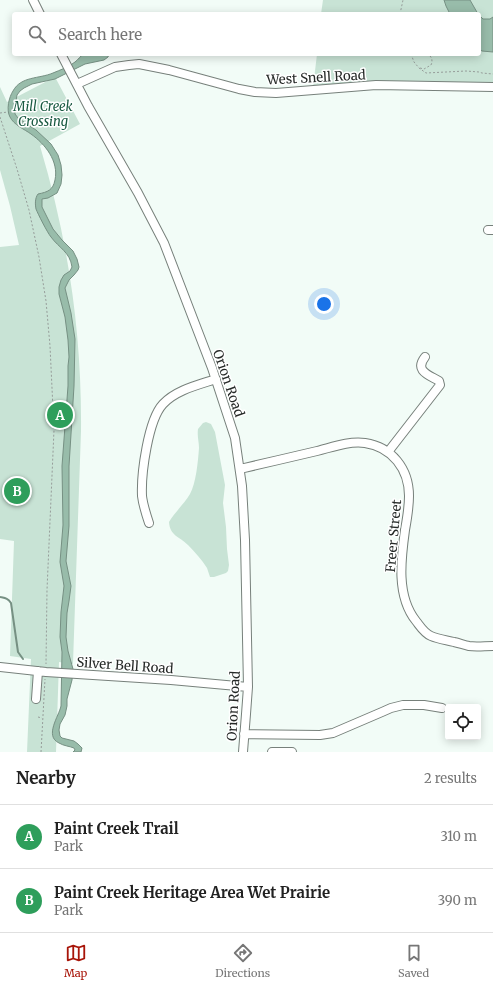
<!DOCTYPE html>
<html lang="en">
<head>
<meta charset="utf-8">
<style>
	:root { --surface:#fff; --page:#f2f2f2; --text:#222; --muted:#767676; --line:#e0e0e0; --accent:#a81509 }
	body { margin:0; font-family:Merriweather,serif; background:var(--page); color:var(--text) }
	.controls { position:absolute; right:12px; bottom:12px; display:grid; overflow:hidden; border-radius:4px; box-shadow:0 2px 10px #0003 }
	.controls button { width:36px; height:36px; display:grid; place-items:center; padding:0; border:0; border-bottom:1px solid var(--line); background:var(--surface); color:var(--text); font:20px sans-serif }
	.you { position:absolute; left:324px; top:304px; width:14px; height:14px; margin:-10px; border:3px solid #fff; border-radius:50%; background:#1a73e8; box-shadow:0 0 0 6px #1a73e833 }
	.badge { display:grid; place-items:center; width:26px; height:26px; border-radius:50%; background:var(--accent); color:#fff; font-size:13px; font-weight:700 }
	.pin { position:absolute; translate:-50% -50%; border:2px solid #fff; box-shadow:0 1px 4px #0006 }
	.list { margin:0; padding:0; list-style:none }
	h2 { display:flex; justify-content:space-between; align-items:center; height:52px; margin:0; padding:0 16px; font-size:17px }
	h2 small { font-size:13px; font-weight:400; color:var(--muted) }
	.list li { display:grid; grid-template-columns:26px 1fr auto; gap:12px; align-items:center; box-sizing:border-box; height:64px; padding:0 16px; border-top:1px solid var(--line) }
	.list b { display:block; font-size:15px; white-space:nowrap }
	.list p { margin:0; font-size:13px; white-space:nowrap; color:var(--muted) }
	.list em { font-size:13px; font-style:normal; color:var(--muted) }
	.icon { flex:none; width:22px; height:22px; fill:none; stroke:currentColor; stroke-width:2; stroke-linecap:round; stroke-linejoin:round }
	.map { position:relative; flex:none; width:493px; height:752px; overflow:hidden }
	.search { position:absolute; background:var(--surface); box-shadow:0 2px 10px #0003; left:12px; right:12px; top:12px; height:44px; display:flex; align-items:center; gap:10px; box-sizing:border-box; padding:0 14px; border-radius:4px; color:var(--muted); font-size:15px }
	.sheet { height:180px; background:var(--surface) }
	nav { display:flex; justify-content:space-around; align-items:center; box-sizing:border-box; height:56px; border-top:1px solid var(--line); background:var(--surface); font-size:11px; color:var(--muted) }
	nav a { display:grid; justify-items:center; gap:2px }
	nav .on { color:var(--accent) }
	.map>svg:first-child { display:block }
</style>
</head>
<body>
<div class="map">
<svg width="493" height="752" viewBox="0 0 493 752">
	<rect width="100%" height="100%" fill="#f2fcf7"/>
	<path fill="#c8e3d5" d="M323 0H493V84L313 88 317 54H479V14H321Z
		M55 77 80 124 40 146C68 240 82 332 81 431L73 663V664L59 662 56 752H27L31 659 10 656 14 541 0 539V247L19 245 10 206 0 170V87L7 102Z
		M206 422 211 424 215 432 225 485 223 503 226 527 227 549 229 565 228 571 226 573 214 577H210C209 574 208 571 207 568 202 560 195 552 188 545 179 536 170 536 169 522 175 512 184 504 190 494 196 483 198 462 199 448 199 442 197 436 198 429L203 423Z"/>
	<path fill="#98bcaa" stroke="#769083" d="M444 0H470L478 14H450L446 6Z
		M479 15 483 19H490L493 17V52L482 51 479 49Z
		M84 54H109L108 57 104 60 85 64 55 79 32 84 24 88 20 91 17 95 15 107V114L18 118 36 130 51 144 58 155 61 165 62 175 61 184 57 193 48 198 42 199V207L53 229 62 240 73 251 77 259 79 267 78 270 74 275 69 280 65 288 71 313 75 339 74 386 69 466V526L66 561 71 586 69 601 67 613 66 637 68 651 73 669 72 680 67 699V706L65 715 60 724 59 730 60 736 62 738 74 741 78 744 82 748 81 752H73L75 750 74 748C69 746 64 746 59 743 44 736 59 716 61 706L62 652 60 637 61 612 64 586 60 562 63 525 62 466 68 386V366L69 357 68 340 65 317 59 294V287L61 280 64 275 70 271 72 267C70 252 59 248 51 237 47 232 38 214 36 209 35 204 35 198 38 194 48 192 53 190 55 180 59 161 45 144 31 134 24 129 14 125 10 117 6 110 9 97 13 91 21 76 39 79 53 73 60 70 69 67 75 62 78 60 80 56 84 54Z"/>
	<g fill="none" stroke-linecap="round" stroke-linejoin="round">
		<path stroke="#769083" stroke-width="2" d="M0 597C5 598 8 598 11 603L18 652 23 659"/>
		<defs>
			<path id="minor" d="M33 0 40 14
				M61 54 88 106 138 193 164 243 212 368 235 438 242 486 245 540 248 687 246 714 243 752
				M77 84 115 67 129 65 139 64 169 70 239 89 255 92 276 93 376 85 493 87
				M488 230H493
				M388 452 440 385 439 381C429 375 414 371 425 357
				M240 469C266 463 291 457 317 451 333 447 348 441 365 443 392 447 409 469 409 496 409 507 407 519 405 530 401 559 396 596 416 621 420 626 424 633 431 636 438 639 446 640 454 642 459 643 464 645 469 646 476 647 485 646 493 646
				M149 523C146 514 143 505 142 496 141 474 148 420 163 404 176 390 198 385 216 379
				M0 667 46 672 171 680 248 687
				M36 699 38 671
				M244 734 320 735 333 733 382 712 391 708 403 705H424L442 708
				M272 752H292"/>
		</defs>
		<use href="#minor" stroke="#77807b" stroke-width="10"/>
		<path stroke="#969d9a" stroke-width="1" stroke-dasharray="2 2" stroke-linecap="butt" d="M400 14 403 0
			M411 54 414 62 419 68 426 73 466 71 479 72 482 73 493 74
			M420 68 424 69 431 65C433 61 432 57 428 54
			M0 113 8 112
			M0 117 17 169 29 210 39 257 46 301 50 346 54 430 47 590 46 664
			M38 717 42 718
			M41 752 45 679"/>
		<use href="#minor" stroke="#fff" stroke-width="8"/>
	</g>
	<g text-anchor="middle" stroke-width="3" stroke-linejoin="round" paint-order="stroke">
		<g font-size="13" fill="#252927" stroke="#fff">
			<text transform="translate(316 77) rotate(-3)" y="5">West Snell Road</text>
			<text transform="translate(229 383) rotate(71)" y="5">Orion Road</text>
			<text transform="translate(393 536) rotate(-85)" y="5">Freer Street</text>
			<text transform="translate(125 665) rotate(4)" y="5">Silver Bell Road</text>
			<text transform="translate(233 706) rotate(-87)" y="5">Orion Road</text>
		</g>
		<g font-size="13" font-style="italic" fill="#1a5a42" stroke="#fff">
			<text x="43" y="111">Mill Creek<tspan x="43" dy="15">Crossing</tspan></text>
		</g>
	</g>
</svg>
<div class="controls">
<button><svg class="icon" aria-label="locate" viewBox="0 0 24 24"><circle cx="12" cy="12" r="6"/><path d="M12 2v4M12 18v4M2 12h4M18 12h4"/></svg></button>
</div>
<div class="you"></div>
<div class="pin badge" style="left:60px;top:415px;background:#2e9e5b">A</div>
<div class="pin badge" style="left:17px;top:491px;background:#2e9e5b">B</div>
<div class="search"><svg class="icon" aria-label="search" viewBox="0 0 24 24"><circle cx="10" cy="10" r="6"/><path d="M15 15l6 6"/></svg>Search here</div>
</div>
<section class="sheet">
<h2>Nearby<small>2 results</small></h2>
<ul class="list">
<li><span class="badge" style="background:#2e9e5b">A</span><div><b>Paint Creek Trail</b><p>Park</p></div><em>310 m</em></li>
<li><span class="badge" style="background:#2e9e5b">B</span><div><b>Paint Creek Heritage Area Wet Prairie</b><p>Park</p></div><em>390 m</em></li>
</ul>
</section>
<nav>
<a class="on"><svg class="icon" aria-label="map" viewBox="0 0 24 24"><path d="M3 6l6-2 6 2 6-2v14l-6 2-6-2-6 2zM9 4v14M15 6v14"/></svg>Map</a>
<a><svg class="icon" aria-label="directions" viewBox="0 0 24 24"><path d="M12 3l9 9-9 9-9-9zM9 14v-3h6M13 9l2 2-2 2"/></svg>Directions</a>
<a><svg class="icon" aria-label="saved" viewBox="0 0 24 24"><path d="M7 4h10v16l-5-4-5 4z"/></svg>Saved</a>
</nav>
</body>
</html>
